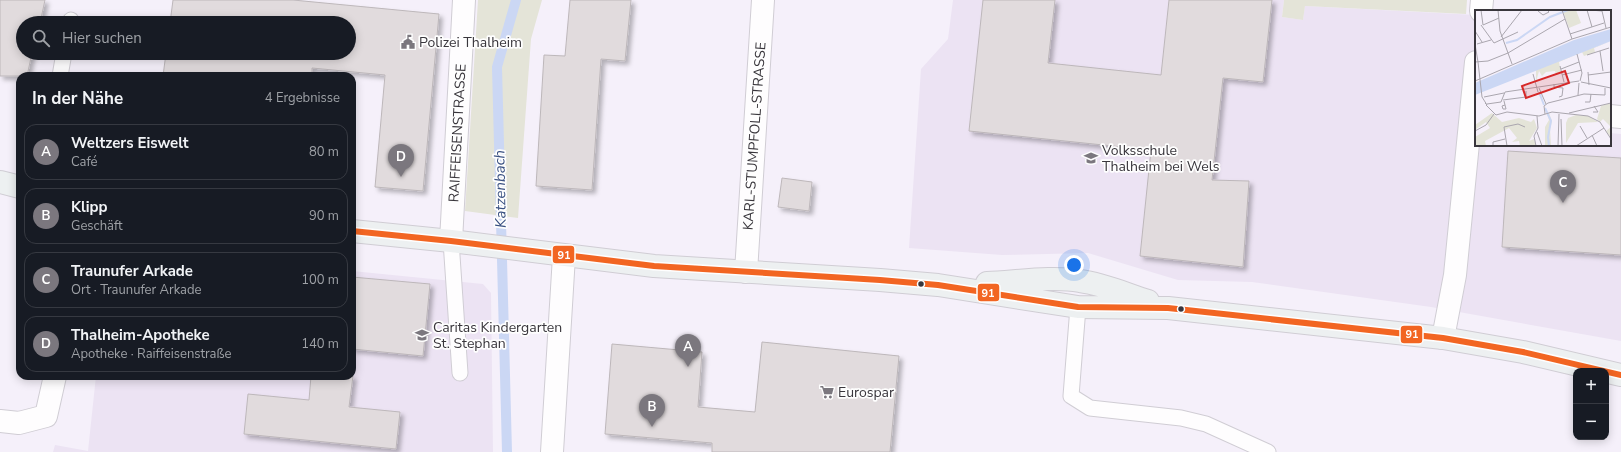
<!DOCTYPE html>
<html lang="de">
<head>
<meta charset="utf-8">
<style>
	:root { --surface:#171b24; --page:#242831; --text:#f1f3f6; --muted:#9ea1a6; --line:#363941; --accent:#7b777e }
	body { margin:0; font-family:"Nunito Sans",sans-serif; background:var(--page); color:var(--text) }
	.controls { position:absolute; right:12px; bottom:12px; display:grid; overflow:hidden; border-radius:8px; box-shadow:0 2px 10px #0003 }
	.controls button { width:36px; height:36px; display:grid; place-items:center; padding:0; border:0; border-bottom:1px solid var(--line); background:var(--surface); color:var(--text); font:20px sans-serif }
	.you { position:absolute; left:1074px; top:265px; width:14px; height:14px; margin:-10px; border:3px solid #fff; border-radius:50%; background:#1a73e8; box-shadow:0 0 0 6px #1a73e833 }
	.badge { display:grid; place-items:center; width:26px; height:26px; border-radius:50%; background:var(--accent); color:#fff; font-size:13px; font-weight:700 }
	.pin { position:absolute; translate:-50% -33px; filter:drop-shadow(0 1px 2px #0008) }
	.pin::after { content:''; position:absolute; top:21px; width:14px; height:12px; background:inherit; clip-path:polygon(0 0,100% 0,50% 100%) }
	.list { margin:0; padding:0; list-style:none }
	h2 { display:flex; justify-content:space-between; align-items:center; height:52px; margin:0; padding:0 16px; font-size:17px }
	h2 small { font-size:13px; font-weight:400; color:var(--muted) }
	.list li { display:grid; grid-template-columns:26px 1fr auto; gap:12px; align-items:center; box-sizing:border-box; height:56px; margin:0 8px 8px; padding:0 8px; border:1px solid var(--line); border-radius:12px }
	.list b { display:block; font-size:15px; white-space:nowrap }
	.list p { margin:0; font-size:13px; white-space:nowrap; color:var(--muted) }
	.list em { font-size:13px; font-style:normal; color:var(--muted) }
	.icon { flex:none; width:22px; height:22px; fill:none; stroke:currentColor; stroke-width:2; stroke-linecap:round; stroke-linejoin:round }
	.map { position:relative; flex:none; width:1621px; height:452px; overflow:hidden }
	.search { position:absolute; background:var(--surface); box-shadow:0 2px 10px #0003; left:16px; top:16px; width:340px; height:44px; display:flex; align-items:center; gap:10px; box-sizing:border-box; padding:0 14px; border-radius:22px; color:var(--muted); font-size:15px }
	.panel { position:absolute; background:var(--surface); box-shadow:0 2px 10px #0003; left:16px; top:72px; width:340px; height:308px; border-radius:12px }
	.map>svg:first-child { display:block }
</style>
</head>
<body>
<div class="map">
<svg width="1621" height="452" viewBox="0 0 1621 452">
	<defs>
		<filter id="shadow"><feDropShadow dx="3.5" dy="3.5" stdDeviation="2" flood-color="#0004"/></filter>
	</defs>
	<rect width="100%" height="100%" fill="#f5f0fa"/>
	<path fill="#ece3f3" d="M953 0H1284L1282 17 1303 20 1305 6 1476 15V145H1610V133L1621 134V341L1431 307 1252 282 1178 280 1088 253 1002 255 909 248 921 69 948 39Z
		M352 271 483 284 491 293 493 452H53L55 445 88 451 96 376H352Z"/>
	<path fill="#e4e4d8" d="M478 0H542L531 39 518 218 465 211Z
		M1284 0H1467L1466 14 1305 6 1303 20 1282 17Z"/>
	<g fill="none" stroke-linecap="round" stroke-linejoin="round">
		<path stroke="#cbd7f4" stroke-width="10" d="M507 452 497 67 516 0"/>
	</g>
	<path fill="#e1dbdd" stroke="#bdb7ba" filter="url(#shadow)" d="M0 0H45L40 23H23V53H32L27 76H0Z
		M173 0H293L439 14 423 191 375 187 385 75 312 68V76H163L166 53H349V23H170Z
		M570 0H631L625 61 601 59 592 190 536 186 544 55 565 56Z
		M983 0H1055L1048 63 1161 75 1169 0H1272L1263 82 1223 78 1212 180 1249 181 1243 267 1140 256 1151 150 969 131Z
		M1508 151 1621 158V255L1502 247Z
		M782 178 812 182 809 211 778 207Z
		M352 277 430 284 423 356 352 349Z
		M762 342 899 356 890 452H712V443L605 434 612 344 702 352 698 407 755 412Z
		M311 376H353L349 407 400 412 396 449 244 434 248 394 309 400Z"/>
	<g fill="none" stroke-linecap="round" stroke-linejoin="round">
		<defs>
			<path id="service" d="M70 23 71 20
				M60 76 64 53
				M451 241 460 373
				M1078 307 1071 396 1090 408 1181 418 1206 424 1268 452"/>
			<path id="minor" d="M1481 11 1482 0
				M1610 116 1621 117
				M451 241 464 0
				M746 272 763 0
				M1443 338 1455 275 1476 62
				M0 421 19 423 46 416 55 376
				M552 452 564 256"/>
			<path id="secondary" d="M0 182 20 187
				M352 231 451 241 654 266 880 280 938 285 1078 307 1168 308 1443 338 1523 352 1621 375
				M987 283C1015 282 1053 276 1080 281 1103 284 1126 294 1148 301"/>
		</defs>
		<use href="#service" stroke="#d0cdd4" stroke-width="17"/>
		<use href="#minor" stroke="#d0cdd4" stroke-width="24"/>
		<use href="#secondary" stroke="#d0cdd4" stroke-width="24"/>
		<use href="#service" stroke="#fefdfe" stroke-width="15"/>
		<use href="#minor" stroke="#fefdfe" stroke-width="22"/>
		<use href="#secondary" stroke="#edf0f1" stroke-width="22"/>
		<defs>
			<path id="bus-1" d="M352 231 451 241 654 266 880 280 938 285 1078 307 1168 308 1443 338 1523 352 1621 375"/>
		</defs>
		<use href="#bus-1" stroke="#fefefe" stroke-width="9"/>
		<use href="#bus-1" stroke="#f26522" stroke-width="6"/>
	</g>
	<defs>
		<symbol id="civic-bare" viewBox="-9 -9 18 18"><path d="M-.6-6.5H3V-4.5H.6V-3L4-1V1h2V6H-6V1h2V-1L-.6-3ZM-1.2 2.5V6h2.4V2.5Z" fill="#7b777e" stroke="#fefefe" stroke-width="2.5" paint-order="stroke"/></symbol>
		<symbol id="school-bare" viewBox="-9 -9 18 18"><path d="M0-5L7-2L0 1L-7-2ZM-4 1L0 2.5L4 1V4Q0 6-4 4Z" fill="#7b777e" stroke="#fefefe" stroke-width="2.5" paint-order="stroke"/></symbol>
		<symbol id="supermarket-bare" viewBox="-9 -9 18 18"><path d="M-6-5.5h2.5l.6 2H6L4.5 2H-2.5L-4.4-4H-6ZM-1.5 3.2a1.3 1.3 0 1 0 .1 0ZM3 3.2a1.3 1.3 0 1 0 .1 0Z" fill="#7b777e" stroke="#fefefe" stroke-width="2.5" paint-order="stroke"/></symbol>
	</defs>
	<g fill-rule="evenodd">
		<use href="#civic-bare" x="398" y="32" width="20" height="20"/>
		<use href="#school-bare" x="1081" y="148" width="20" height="20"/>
		<use href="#school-bare" x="412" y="325" width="20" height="20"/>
		<use href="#supermarket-bare" x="817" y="382" width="20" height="20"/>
	</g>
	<g fill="#39363c" stroke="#fefefe" stroke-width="1.5">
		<circle cx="921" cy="284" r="3.5"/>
		<circle cx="1181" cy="309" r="3.5"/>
	</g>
	<g text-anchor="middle" stroke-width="3.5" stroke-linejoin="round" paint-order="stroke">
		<g font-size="14" fill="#39363c" stroke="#fefefe" text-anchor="start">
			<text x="419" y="47">Polizei Thalheim</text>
			<text x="1102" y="155">Volksschule<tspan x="1102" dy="16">Thalheim bei Wels</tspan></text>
			<text x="433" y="332">Caritas Kindergarten<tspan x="433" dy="16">St. Stephan</tspan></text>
			<text x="838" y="397">Eurospar</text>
		</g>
		<g font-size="14" fill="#39363c" stroke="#fefefe">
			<text transform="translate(457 133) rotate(-87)" y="5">RAIFFEISENSTRASSE</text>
			<text transform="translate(754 136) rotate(-86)" y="5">KARL-STUMPFOLL-STRASSE</text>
		</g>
		<g font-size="15" font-style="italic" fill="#3a5182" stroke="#fefefe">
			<text transform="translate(500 189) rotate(-91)" y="5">Katzenbach</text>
		</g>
	</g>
	<g transform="translate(1475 10)">
		<rect width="136" height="136" fill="#f5f0fa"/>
		<path d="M101 0 106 13 94 18 88 1ZM136 31 119 38 120 42 109 46 107 42 84 52 86 63 81 65 80 61 71 62 67 66 64 61 61 72V59ZM136 93V128L131 121 136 117 128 109 125 112 122 109 126 96ZM17 103 27 112 44 108 56 112 59 109 62 118 54 131 59 129 61 136H45L44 131 37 132 42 128 34 118 10 131 11 136H0V127L15 118 11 112 0 120V115ZM74 103 77 111 75 119 76 136H70V117L74 110 72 104ZM101 105 113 106 123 112 103 113 91 133V113L93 108Z" fill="#e4e4d8"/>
		<path d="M136 19V31L0 85V73L99 30Z" fill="#cbd7f4"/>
		<path fill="none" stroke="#cbd7f4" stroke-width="2" d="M31 33 42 30 75 7 93 0M64 82 69 95M70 98 76 111 73 127 74 136"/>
		<path fill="none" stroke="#aaa6ae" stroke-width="1" d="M6 0 8 15 24 8M87 0 97 29M112 0 117 17M115 0 127 1 131 18M63 1 68 5 74 2 72 0M6 15 19 33 43 22M0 21 7 32M95 24 129 13M26 27 47 0M0 34 3 52M2 34 16 30M125 41 128 61M102 44 107 63 105 71M112 45 134 38M0 52 13 51 33 43 25 21 23 0M3 52 7 87 12 95 10 93M37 54 33 43 90 9M85 56 89 72M86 59 104 52M113 62 114 75M58 64 63 82M87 65 107 60M113 65 136 62M0 71 97 29 136 17M106 72 136 78M79 74V77L88 78 87 86 84 87M64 78 71 94M103 85 104 73M9 87 29 83M28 90 51 87V81M29 91 31 99H28L27 96 30 95M110 92H115L116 84M12 94 26 92 30 82 104 71M11 95 21 105 32 102 64 106 77 102 113 106 125 112 136 129M118 102H123L119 96M94 103 136 93M70 104 69 96 73 93 109 84 130 85V78M86 109 87 136M105 116 112 128M0 121 11 115 19 104M62 122 67 136M117 125 122 136M18 136V132L30 129M32 136 29 117 43 114 50 117M61 136 59 126 63 118 62 106M83 136 84 104M101 136 129 118"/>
		<path fill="#d62828" fill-opacity="0.15" stroke="#d62828" stroke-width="2" d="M90 61 94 73 51 88 47 76Z"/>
		<rect width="136" height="136" fill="none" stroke="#39363c" stroke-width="2"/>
	</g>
	<g stroke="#fefefe" stroke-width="1.5">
		<rect x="552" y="245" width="23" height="19" rx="4" fill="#f26522"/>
		<rect x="977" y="283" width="23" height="19" rx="4" fill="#f26522"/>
		<rect x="1400" y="325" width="23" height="19" rx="4" fill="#f26522"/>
	</g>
	<g font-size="11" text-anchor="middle" font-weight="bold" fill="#fff">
		<text x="564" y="259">91</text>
		<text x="988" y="297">91</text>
		<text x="1412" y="338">91</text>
	</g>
</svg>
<div class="controls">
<button>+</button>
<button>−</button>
</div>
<div class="you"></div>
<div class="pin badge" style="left:688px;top:367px">A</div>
<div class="pin badge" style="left:652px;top:427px">B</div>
<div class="pin badge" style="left:1563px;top:203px">C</div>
<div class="pin badge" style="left:401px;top:177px">D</div>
<div class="search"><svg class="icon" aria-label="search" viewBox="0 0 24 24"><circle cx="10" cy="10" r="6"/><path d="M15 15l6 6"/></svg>Hier suchen</div>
<section class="panel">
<h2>In der Nähe<small>4 Ergebnisse</small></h2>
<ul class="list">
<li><span class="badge">A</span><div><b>Weltzers Eiswelt</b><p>Café</p></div><em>80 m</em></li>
<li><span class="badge">B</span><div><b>Klipp</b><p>Geschäft</p></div><em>90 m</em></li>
<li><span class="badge">C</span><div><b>Traunufer Arkade</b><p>Ort · Traunufer Arkade</p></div><em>100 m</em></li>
<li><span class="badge">D</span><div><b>Thalheim-Apotheke</b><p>Apotheke · Raiffeisenstraße</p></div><em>140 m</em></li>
</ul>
</section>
</div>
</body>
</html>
